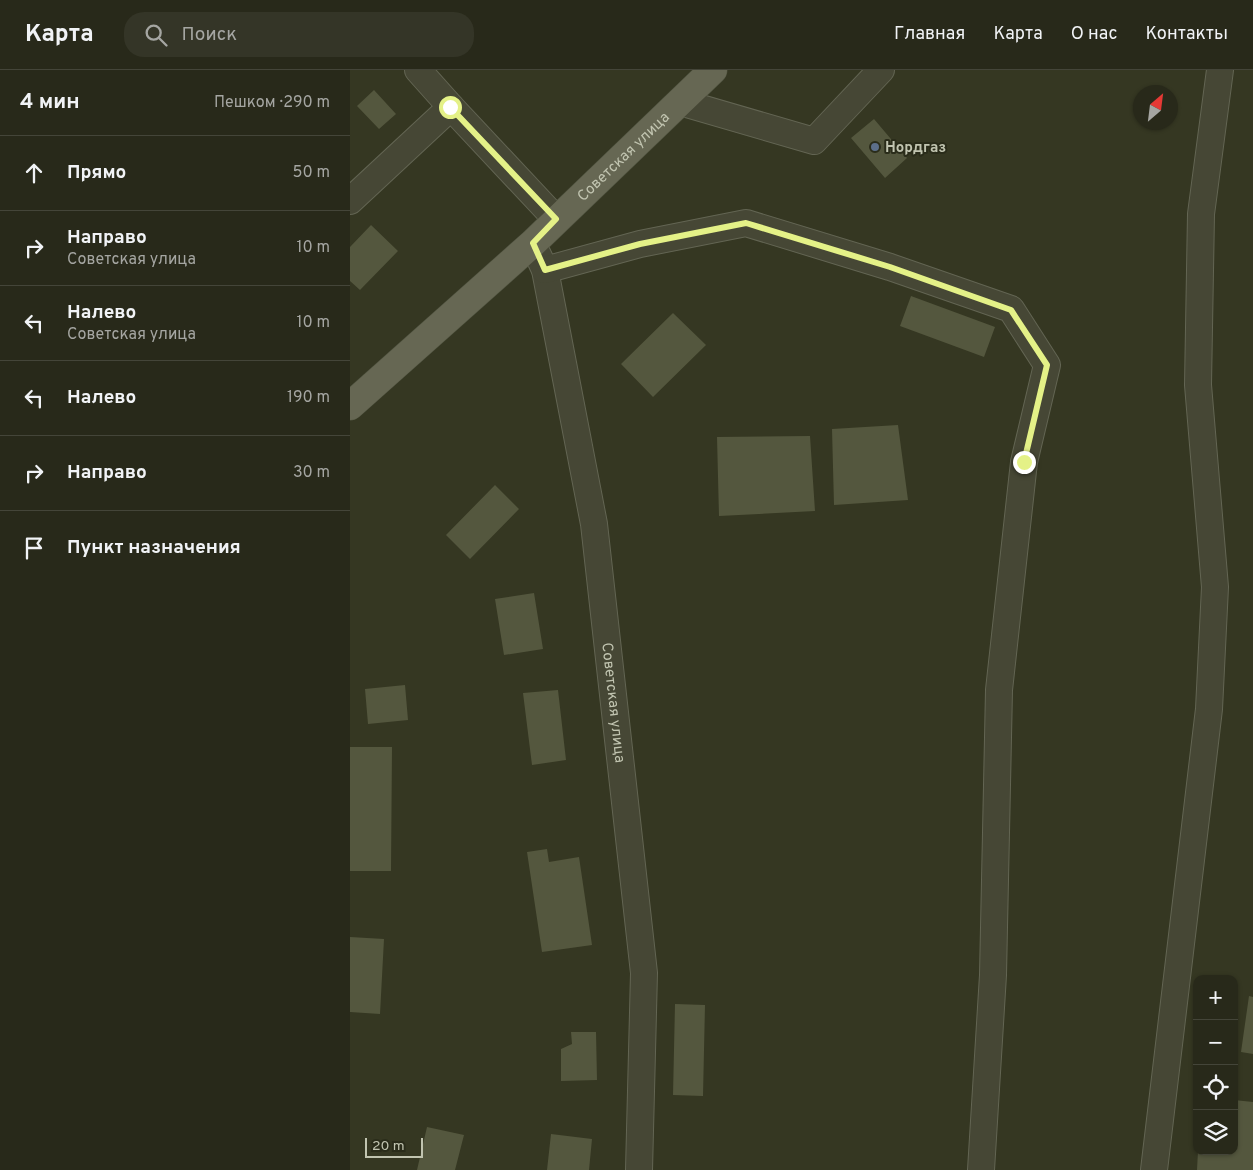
<!DOCTYPE html>
<html lang="ru">
<head>
<meta charset="utf-8">
<style>
	:root { --surface:#28291a; --page:#343527; --text:#f1f3f6; --muted:#a5a6a2; --line:#444539 }
	body { margin:0; font-family:Overpass,sans-serif; background:var(--page); color:var(--text) }
	.controls { position:absolute; right:15px; bottom:15px; display:grid; overflow:hidden; border-radius:10px; box-shadow:0 1px 4px #0004 }
	.controls button { width:45px; height:45px; display:grid; place-items:center; padding:0; border:0; border-bottom:1px solid var(--line); background:var(--surface); color:var(--text); font:25px sans-serif }
	.compass { position:absolute; left:783px; top:15px; width:45px; height:45px; border-radius:50%; background:var(--surface); box-shadow:0 1px 4px #0004; rotate:28deg }
	.scale { position:absolute; left:15px; bottom:12px; width:58px; box-sizing:border-box; padding-left:5px; border:2px solid #c1c4b0; border-top:0; font-size:14px; line-height:18px; white-space:nowrap; color:#c1c4b0; -webkit-text-stroke:4px #2a2c1a; paint-order:stroke }
	.stop { position:absolute; width:15px; height:15px; margin:-11px; border:4px solid #e4f187; border-radius:50%; background:#fff }
	.stop.end { background:#e4f187; border-color:#fff; box-shadow:0 1px 5px #0008 }
	.list { margin:0; padding:0; list-style:none }
	h2 { display:flex; justify-content:space-between; align-items:center; height:65px; margin:0; padding:0 20px; font-size:21px }
	h2 small { font-size:16px; font-weight:400; color:var(--muted) }
	.list li { display:grid; grid-template-columns:32px 1fr auto; gap:15px; align-items:center; box-sizing:border-box; height:75px; padding:0 20px; border-top:1px solid var(--line) }
	.list b { display:block; font-size:19px; white-space:nowrap }
	.list p { margin:0; font-size:16px; white-space:nowrap; color:var(--muted) }
	.list em { font-size:16px; font-style:normal; color:var(--muted) }
	.icon { flex:none; width:28px; height:28px; fill:none; stroke:currentColor; stroke-width:2; stroke-linecap:round; stroke-linejoin:round }
	.map { position:relative; flex:none; width:903px; height:1100px; overflow:hidden }
	header { display:flex; align-items:center; gap:30px; box-sizing:border-box; height:70px; padding:0 25px; background:var(--surface); border-bottom:1px solid var(--line) }
	header strong { font-size:24px }
	nav { display:flex; gap:28px; margin-inline-start:auto; font-size:18px }
	.search { width:350px; height:45px; background:var(--page); display:flex; align-items:center; gap:12px; box-sizing:border-box; padding:0 18px; border-radius:20px; color:var(--muted); font-size:19px }
	main { display:flex }
	aside { flex:1; background:var(--surface) }
	.map>svg:first-child { display:block }
</style>
</head>
<body>
<header>
<strong>Карта</strong>
<div class="search"><svg class="icon" aria-label="search" viewBox="0 0 24 24"><circle cx="10" cy="10" r="6"/><path d="M15 15l6 6"/></svg>Поиск</div>
<nav><a>Главная</a><a>Карта</a><a>О нас</a><a>Контакты</a></nav>
</header>
<main>
<aside>
<h2>4 мин<small>Пешком · 290 m</small></h2>
<ul class="list">
<li><svg class="icon" aria-label="ahead" viewBox="0 0 24 24"><path d="M12 20V5M6 11l6-6 6 6"/></svg><div><b>Прямо</b></div><em>50 m</em></li>
<li><svg class="icon" aria-label="right" viewBox="0 0 24 24"><path d="M7 20v-9h11M14 6l5 5-5 5"/></svg><div><b>Направо</b><p>Советская улица</p></div><em>10 m</em></li>
<li><svg class="icon" aria-label="left" viewBox="0 0 24 24"><path d="M17 20v-9H6M10 6l-5 5 5 5"/></svg><div><b>Налево</b><p>Советская улица</p></div><em>10 m</em></li>
<li><svg class="icon" aria-label="left" viewBox="0 0 24 24"><path d="M17 20v-9H6M10 6l-5 5 5 5"/></svg><div><b>Налево</b></div><em>190 m</em></li>
<li><svg class="icon" aria-label="right" viewBox="0 0 24 24"><path d="M7 20v-9h11M14 6l5 5-5 5"/></svg><div><b>Направо</b></div><em>30 m</em></li>
<li><svg class="icon" aria-label="arrive" viewBox="0 0 24 24"><path d="M6 21V4h12l-3 4 3 4H6"/></svg><div><b>Пункт назначения</b></div></li>
</ul>
</aside>
<div class="map">
<svg width="903" height="1100" viewBox="0 0 903 1100">
	<rect width="100%" height="100%" fill="#353722"/>
	<path fill="#54573e" d="M24 20 46 44 29 59 7 36Z
		M524 49 557 88 535 108 501 68Z
		M21 155 48 181 10 220 0 211V177Z
		M561 226 645 257 634 287 550 256Z
		M323 243 356 275 303 327 271 294Z
		M548 355 558 430 484 435 482 359Z
		M460 366 465 441 369 446 367 367Z
		M145 415 169 439 120 489 96 465Z
		M184 523 193 579 154 585 145 529Z
		M55 615 58 650 18 654 15 619Z
		M208 620 216 690 182 695 173 623Z
		M0 677H42L41 801H0Z
		M197 779 199 792 229 787 242 875 192 882 177 782Z
		M0 867 34 869 30 944 0 942Z
		M899 926 903 927V984L891 982Z
		M325 934 355 935 353 1026 323 1025Z
		M221 962H246L247 1010 211 1011V979L222 974Z
		M884 1030 903 1032V1100H847L848 1081H884Z
		M77 1057 114 1065 105 1100H67Z
		M201 1064 242 1069 239 1100H197Z"/>
	<g fill="none" stroke-linecap="round" stroke-linejoin="round">
		<defs>
			<g id="minor">
				<path d="M68 0 101 37 206 149"/>
				<path d="M330 32 464 71 531 0"/>
				<path d="M0 131 101 37"/>
				<path id="s1" d="M188 185 195 200 244 454 294 903 289 1100"/>
				<path d="M195 200 290 174 396 153 540 197 661 239 697 295 674 392 649 620 643 905 631 1100"/>
				<path d="M804 1100 859 639 865 517 848 315 851 144 870 0"/>
			</g>
			<g id="major">
				<path id="s2" d="M0 336 183 173 363 0"/>
			</g>
		</defs>
		<use href="#minor" stroke="#636553" stroke-width="28"/>
		<use href="#major" stroke="#515441" stroke-width="29"/>
		<use href="#minor" stroke="#464735" stroke-width="26"/>
		<use href="#major" stroke="#666753" stroke-width="28"/>
	</g>
	<g fill="none" stroke-linecap="round" stroke-linejoin="round">
		<path stroke="#e4f187" stroke-width="6" d="M100 37 206 149 183 173 195 200 290 174 396 153 540 197 661 240 697 295 674 392"/>
	</g>
	<circle fill="#5c6f8a" stroke="#2a2c1a" stroke-width="2" cx="525" cy="77" r="5"/>
	<g text-anchor="middle" stroke-width="4" stroke-linejoin="round" paint-order="stroke">
		<g font-size="15" font-weight="bold" fill="#c1c4b0" stroke="#2a2c1a" text-anchor="start">
			<text x="535" y="82">Нордгаз</text>
		</g>
		<g font-size="15" fill="#c1c4b0" stroke="#2a2c1a">
			<text dy="5" stroke="none"><textPath href="#s2" startOffset="370">Советская улица</textPath></text>
			<text dy="5" stroke="none"><textPath href="#s1" startOffset="455">Советская улица</textPath></text>
		</g>
	</g>
</svg>
<div class="controls">
<button>+</button>
<button>−</button>
<button><svg class="icon" aria-label="locate" viewBox="0 0 24 24"><circle cx="12" cy="12" r="6"/><path d="M12 2v4M12 18v4M2 12h4M18 12h4"/></svg></button>
<button><svg class="icon" aria-label="layers" viewBox="0 0 24 24"><path d="M12 4l9 5-9 5-9-5zM3 14l9 5 9-5"/></svg></button>
</div>
<svg class="compass" viewBox="-18 -18 36 36"><path d="M0-13l5 13h-10z" fill="#e53935"/><path d="M0 13l5-13h-10z" fill="#a5a6a2"/></svg>
<div class="scale">20 m</div>
<div class="stop" style="left:100px;top:37px"></div>
<div class="stop end" style="left:674px;top:392px"></div>
</div>
</main>
</body>
</html>
